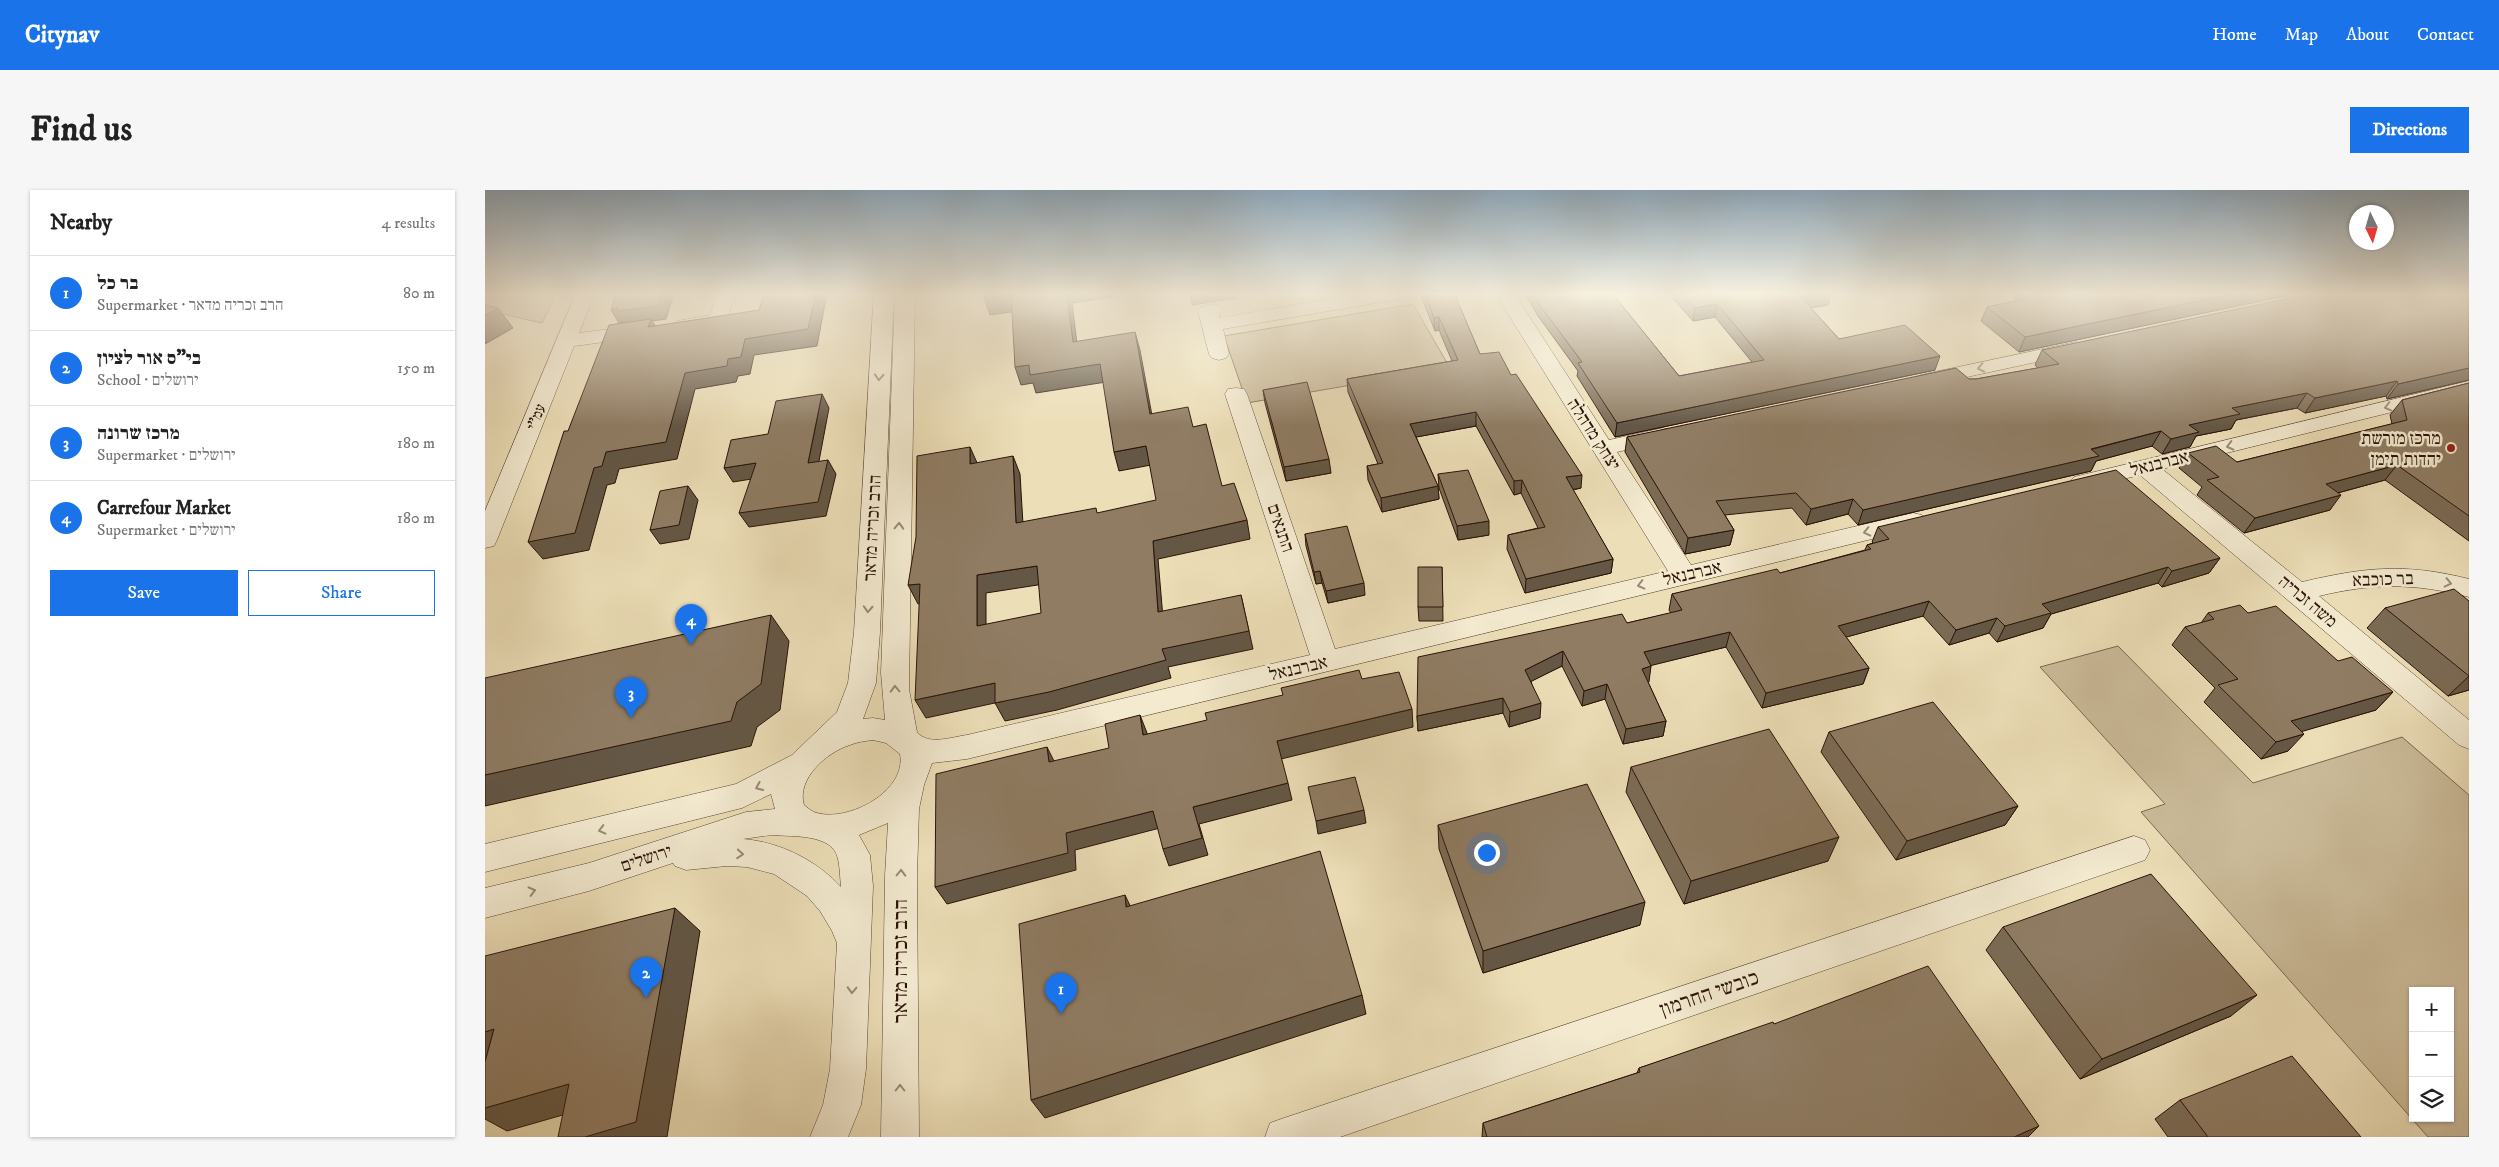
<!DOCTYPE html>
<html lang="en">
<head>
<meta charset="utf-8">
<style>
	:root { --surface:#fff; --page:#f6f6f6; --text:#222; --muted:#767676; --line:#e0e0e0; --accent:#1a73e8 }
	body { margin:0; font-family:"IM FELL DW Pica","Frank Ruhl Libre",serif; background:var(--page); color:var(--text) }
	.controls { position:absolute; right:15px; bottom:15px; display:grid; overflow:hidden; border-radius:0px; box-shadow:0 1px 4px #0004 }
	.controls button { width:45px; height:45px; display:grid; place-items:center; padding:0; border:0; border-bottom:1px solid var(--line); background:var(--surface); color:var(--text); font:25px sans-serif }
	.compass { position:absolute; left:1864px; top:15px; width:45px; height:45px; border-radius:50%; background:var(--surface); box-shadow:0 1px 4px #0004; rotate:175deg }
	.you { position:absolute; left:1001px; top:662px; width:18px; height:18px; margin:-12px; border:4px solid #fff; border-radius:50%; background:#1a73e8; box-shadow:0 0 0 8px #1a73e833 }
	.badge { display:grid; place-items:center; width:32px; height:32px; border-radius:50%; background:var(--accent); color:#fff; font-size:16px; font-weight:700 }
	.pin { position:absolute; translate:-50% -41px; filter:drop-shadow(0 1px 2px #0008) }
	.pin::after { content:''; position:absolute; top:26px; width:18px; height:15px; background:inherit; clip-path:polygon(0 0,100% 0,50% 100%) }
	.list { margin:0; padding:0; list-style:none }
	h2 { display:flex; justify-content:space-between; align-items:center; height:65px; margin:0; padding:0 20px; font-size:21px }
	h2 small { font-size:16px; font-weight:400; color:var(--muted) }
	.list li { display:grid; grid-template-columns:32px 1fr auto; gap:15px; align-items:center; box-sizing:border-box; height:75px; padding:0 20px; border-top:1px solid var(--line) }
	.list b { display:block; font-size:19px; white-space:nowrap }
	.list p { margin:0; font-size:16px; white-space:nowrap; color:var(--muted) }
	.list em { font-size:16px; font-style:normal; color:var(--muted) }
	.actions { display:flex; gap:10px; padding:15px 20px }
	.actions a { flex:1; padding:11px 0; border:1px solid var(--accent); border-radius:0px; text-align:center; font-size:18px; color:var(--accent) }
	.actions .main { background:var(--accent); color:#fff }
	.icon { flex:none; width:28px; height:28px; fill:none; stroke:currentColor; stroke-width:2; stroke-linecap:round; stroke-linejoin:round }
	.map { position:relative; flex:none; width:1984px; height:947px; overflow:hidden; border-radius:0px }
	header { display:flex; align-items:center; gap:30px; box-sizing:border-box; height:70px; padding:0 25px; background:var(--accent); color:#fff }
	header strong { font-size:24px }
	nav { display:flex; gap:28px; margin-inline-start:auto; font-size:18px }
	.intro { display:flex; align-items:center; justify-content:space-between; box-sizing:border-box; height:120px; padding:0 30px }
	h1 { margin:0; font-size:35px }
	.button { padding:12px 22px; border-radius:0px; background:var(--accent); color:#fff; font-size:18px; font-weight:700 }
	main { display:flex; gap:30px; padding:0 30px }
	aside { flex:1; background:var(--surface); border-radius:0px; box-shadow:0 1px 4px #0004 }
	.map>svg:first-child { display:block }
</style>
</head>
<body>
<header>
<strong>Citynav</strong>
<nav><a>Home</a><a>Map</a><a>About</a><a>Contact</a></nav>
</header>
<div class="intro"><h1>Find us</h1><a class="button">Directions</a></div>
<main>
<aside>
<h2>Nearby<small>4 results</small></h2>
<ul class="list">
<li><span class="badge">1</span><div><b>בר כל</b><p>Supermarket · הרב זכריה מדאר</p></div><em>80 m</em></li>
<li><span class="badge">2</span><div><b>בי&quot;ס אור לציון</b><p>School · ירושלים</p></div><em>150 m</em></li>
<li><span class="badge">3</span><div><b>מרכז שרונה</b><p>Supermarket · ירושלים</p></div><em>180 m</em></li>
<li><span class="badge">4</span><div><b>Carrefour Market</b><p>Supermarket · ירושלים</p></div><em>180 m</em></li>
</ul>
<div class="actions"><a class="main">Save</a><a>Share</a></div>
</aside>
<div class="map">
<svg width="1984" height="947" viewBox="0 0 1984 947">
	<rect width="100%" height="100%" fill="#ecdeb7"/>
	<filter id="stains"><feTurbulence type="fractalNoise" baseFrequency=".004" numOctaves="4"/><feColorMatrix values="0 0 0 0 .2 0 0 0 0 .09 0 0 0 0 .02 0 0 0 .5 -.17"/></filter>
	<radialGradient id="worn" r=".72"><stop offset=".6" stop-color="#630" stop-opacity="0"/><stop offset="1" stop-color="#630" stop-opacity=".3"/></radialGradient>
	<path fill="#cbbb99" stroke="#7b6650" fill-rule="evenodd" d="M0 103H72L57 133 0 120Z
		M928 114 965 178 762 213 739 146Z
		M1633 456 1768 593 1917 547 1984 605V947H1943L1656 622 1680 614 1555 477ZM1928 801H1965V928H1928Z"/>
	<g fill="none" stroke-linecap="round" stroke-linejoin="round">
		<defs>
			<path id="minor" d="M91 103H110L94 143 157 135 164 137 167 141 164 145 157 147 89 156 12 350 9 356 0 358V321Z
				M232 103H248L250 106 240 134 199 141 192 139 189 135 192 131 225 125Z
				M389 103H409L395 442 391 493 378 529 388 528 400 530 396 483 410 103H430L424 499 432 542C443 556 467 547 482 545L825 465 740 204 743 199 751 198 759 199 762 204 850 459 1183 381 1010 103H1029L1124 250 1178 238 1186 240 1189 245 1186 250 1132 262 1206 375 1428 323 1437 325 1440 331 1437 337 1428 339 482 569 447 573 439 595 434 619 432 686 434 947H396L400 686 403 633 374 645 385 665 388 696 381 879 376 915 363 947H325L338 915 345 879 352 753 347 741 335 721 322 706 289 684 262 677 242 676 201 680 190 676 188 673 104 701 0 728V698L104 673 261 622 290 619 286 604 257 618 0 682V654L251 594 307 565 352 522 363 493 369 442ZM388 550 401 553 415 564C422 601 364 632 332 623 327 622 323 618 319 615 311 589 342 562 365 555 372 552 380 551 388 550ZM287 645C307 647 348 643 353 669 355 678 355 688 356 697 331 670 295 652 258 649Z
				M879 103H923L921 107 914 109 738 139 744 164 741 168 734 170 727 168 724 164 713 121 716 117 728 114 735 116 738 120 734 124V128Z
				M1591 152 1598 154 1601 158 1598 162 1440 196 1433 194 1429 190 1433 186 1440 184Z
				M1984 191V203L1677 279 1817 392C1880 377 1921 373 1984 389V407C1930 393 1888 393 1834 406L1984 530V559L1974 555 1655 285 1597 299 1589 297 1585 292 1589 287 1597 285Z
				M1649 646 1660 650 1665 660 1660 670 855 947H780L785 933 799 928Z"/>
		</defs>
		<use href="#minor" stroke="#5b4533" stroke-width="1"/>
		<use href="#minor" fill="#f3ead0" fill-rule="evenodd"/>
	</g>
	<path fill="#7b6b55" stroke="#2b1207" d="M935 103H969L995 164 1026 185 1096 298 1088 300 1128 369 1126 383 1040 403 1022 359 1023 345 1053 338 1036 303 1029 305 991 236 931 247 953 296 954 309 897 322 883 290 882 276 893 274 863 202 862 189 967 171 954 140 950 141Z
		M1040 103H1127L1194 186 1267 172 1230 127 1208 131 1183 103H1346L1343 115 1326 118 1354 149 1450 180 1130 247 1092 186 1093 181 1053 126Z
		M1529 103H1587L1592 106 1608 103H1814L1534 162 1496 131 1502 117 1530 111Z
		M1984 103V190L1902 209 1901 206 1820 223 1812 218 1751 230 1746 239 1711 246 1705 257 1677 264 1667 256 1611 271 1606 281 1373 335 1363 324 1321 335 1307 318 1240 325 1249 340 1245 355 1200 364 1140 262 1142 247 1484 189H1491L1553 178 1550 175 1557 160Z
		M1984 193V351L1900 290 1853 303 1845 320 1759 343 1712 305 1717 297 1694 278 1703 263 1752 272 1907 234 1905 225 1917 210Z
		M778 200 846 283 801 291 780 213Z
		M953 284 1004 345 973 350 954 298Z
		M1393 337 1735 368 1724 383 1677 397 1673 393 1566 424 1558 438 1512 452 1504 443 1464 455 1438 426 1361 447 1384 478 1378 494 1277 518 1241 457 1166 475 1163 492 1181 531 1178 546 1138 554 1120 509 1097 516 1077 476 1046 491 1055 528 1024 537 1018 523 933 541 932 526 1142 433 1186 423 1184 420 1187 404 1295 383 1380 360 1382 355 1388 353 1387 352Z
		M820 344 880 405 843 413 837 393 831 394 821 356Z
		M957 377 958 431H934L933 417Z
		M1984 411V500L1963 506 1882 438 1900 418Z
		M1723 423H1763L1853 471 1908 502 1891 520 1817 541 1803 561 1776 569 1719 512 1730 498 1687 455 1700 437 1716 433Z
		M1344 542 1533 616 1520 635 1411 670 1336 562Z
		M1146 577 1343 671 1199 714 1141 602Z
		M953 635 1155 735 998 783 954 659Z
		M1518 737 1746 826 1595 889 1501 760Z
		M1289 834 1554 936 1543 947H997L998 933 1152 883 1154 878Z
		M1695 910 1876 947H1683L1670 929Z"/>
	<path fill="#645745" stroke="#2b1207" d="M177 103H189L181 129 167 131 176 145 141 135 139 132 134 133 126 120Z
		M331 103H342L332 156 269 165 265 184 253 186 251 192 210 199 192 269 134 279 130 293 122 295 104 360 58 369 43 352 109 278 121 262 200 183 243 169 260 149Z
		M582 103H627L628 107 587 113 594 170 588 152Z
		M705 103H751L752 108 707 115Z
		M1342 103H1346L1343 115 1313 120 1316 107Z
		M1753 103H1814L1534 162 1540 147Z
		M526 104 532 121 505 125 499 108Z
		M1232 114 1230 127 1208 131 1210 118Z
		M13 118 28 138 0 154V126Z
		M954 127V140L950 141 949 128Z
		M650 142 655 160 670 242 665 224Z
		M1455 166 1450 180 1130 247 1132 233Z
		M615 174 621 192 551 203 548 193 536 195 530 177 544 175Z
		M1984 178V190L1902 209 1913 194Z
		M1912 191 1901 206 1820 223 1830 208Z
		M1822 203 1812 218 1751 230 1746 239 1711 246 1705 257 1677 264 1686 249 1704 235 1747 218Z
		M337 204 344 218 331 287 323 273Z
		M991 222V236L926 248 925 234Z
		M1676 241 1667 256 1611 271 1606 281 1373 335 1378 320Z
		M661 256 666 275 634 281 629 262Z
		M485 257 493 275 485 274Z
		M528 266 535 284 539 351 531 333Z
		M844 269 846 283 801 291 799 277Z
		M343 270 351 284 341 326 264 337 254 323Z
		M271 273 279 287 248 292 239 278Z
		M1912 275 1900 290 1830 309 1841 294Z
		M1097 285 1096 298 1080 301 1081 287Z
		M1037 290 1036 303 1029 305V291Z
		M203 296 213 310 204 349 175 354 165 340Z
		M953 296 954 309 897 322 896 308Z
		M1856 305 1845 320 1759 343 1770 328Z
		M1368 309 1363 324 1321 335 1326 319Z
		M762 330 765 349 673 369 679 440 673 422 668 351Z
		M1004 331V345L973 350 972 336Z
		M1249 340 1245 355 1200 364 1203 348Z
		M1735 368 1724 383 1677 397 1687 381Z
		M1128 369 1126 383 1040 403 1041 389Z
		M552 376 559 394 501 403V454L492 436V385Z
		M1683 377 1673 393 1566 424 1558 438 1512 452 1520 436 1557 414Z
		M835 381 837 393 831 394 829 382Z
		M879 393 880 405 843 413 841 401Z
		M435 394 444 412 433 414 423 395Z
		M756 405 768 459 683 477 686 488 572 520 520 531 510 513 677 459Z
		M1444 411 1438 426 1347 451 1353 436Z
		M286 425 304 451 295 520 272 537 266 556 0 616V585L252 512Z
		M1512 428 1504 443 1464 455 1471 440Z
		M1245 442 1241 457 1156 478 1159 462Z
		M1078 461 1077 476 1039 495 1040 480Z
		M1166 476 1164 492 1155 494 1157 479Z
		M1384 478 1378 494 1277 518 1281 503Z
		M1984 486V500L1963 506Z
		M510 493 519 511 441 528 430 510Z
		M1122 494 1120 509 1097 516 1099 501Z
		M1908 502 1891 520 1791 549 1806 531Z
		M1018 508V523L933 541 932 526Z
		M1056 513 1055 528 1024 537 1025 522Z
		M927 519 928 537 796 569 792 551Z
		M655 525 662 543 665 563 658 545Z
		M1181 531 1178 546 1138 554 1141 539Z
		M1819 544 1803 561 1776 569 1791 552Z
		M562 557 571 575 564 572Z
		M803 593 807 610 714 634 723 665 684 676 678 659 708 617Z
		M1533 616 1520 635 1411 670 1422 651Z
		M879 620 881 633 833 644 831 631Z
		M668 621 675 638 590 660 591 680 462 714 450 697 581 643Z
		M1354 647 1343 671 1199 714 1206 691Z
		M640 705 650 726 641 717Z
		M1160 712 1155 735 998 783V761Z
		M190 718 215 741 182 947H100Z
		M877 805 881 824 560 928 546 910Z
		M1772 805 1746 826 1595 889 1617 869Z
		M9 839 0 872V842Z
		M84 894 116 914 22 941 0 929V918Z
		M1554 936 1543 947H1529Z"/>
	<path fill="#8f7c63" stroke="#2b1207" fill-rule="evenodd" d="M131 103H177L173 116 132 121 133 118 126 120Z
		M279 103H331L323 139 260 149 256 167 243 169 242 176 200 183 181 252 121 262 117 276 109 278 90 343 43 352 79 241H83L124 135 166 129 163 137 274 120Z
		M499 103H582L588 152 650 142 665 224 703 217 708 237 721 234 737 296 749 293 762 330 668 351 673 422 756 405 764 441 677 459 681 470 564 502 510 513V493L430 510 435 394 423 395 431 347 432 266 485 257V274L528 266 531 333 611 318 612 323 671 310 661 256 629 262 615 174 545 185 544 175 530 177 526 104 499 108ZM552 376 556 423 492 436V385Z
		M940 103H969L995 164 1014 162 1026 185 1031 184 1097 285 1081 287 1128 369 1041 389 1023 345 1060 337 1037 290 1029 291 991 222 925 234 953 296 896 308 882 276 898 273 862 189 973 170 954 127 949 128Z
		M1048 103H1127L1194 186 1279 170 1232 114 1210 118 1196 103H1342L1316 107 1354 149 1420 135 1455 166 1132 233 1093 173 1097 172 1053 113Z
		M1537 103H1587L1592 106 1608 103H1753L1540 147 1502 117 1539 109Z
		M1829 103H1984V178L1913 194 1912 191 1830 208 1822 203 1747 218 1755 224 1704 235 1714 242 1686 249 1676 241 1606 259 1614 266 1378 320 1368 309 1326 319 1311 303 1231 311 1249 340 1203 348 1142 247 1471 178 1484 189H1491L1574 174 1557 160Z
		M0 115 13 118 0 126Z
		M822 192 844 269 799 277 778 200Z
		M1984 193V326L1912 275 1841 294 1856 305 1770 328 1722 290 1734 287 1703 263 1731 256 1752 272 1922 230 1917 210Z
		M337 204 323 273 343 270 333 312 254 323 271 273 239 278 246 250 283 244 291 211Z
		M983 280 1004 331 972 336 953 284Z
		M1631 280 1735 368 1687 381 1683 377 1557 414 1566 423 1520 436 1512 428 1471 440 1444 411 1353 436 1384 478 1281 503 1245 442 1159 462 1166 476 1157 479 1181 531 1141 539 1122 494 1099 501 1078 461 1040 480 1056 513 1025 522 1018 508 932 526 933 467 1137 424 1142 433 1197 420 1187 404 1292 379 1295 383 1386 359 1382 355 1404 349 1393 337Z
		M203 296 194 335 165 340 175 301Z
		M862 336 879 393 841 401 835 381 829 382 820 344Z
		M933 377H957L958 417H933Z
		M1969 399 1984 411V486L1900 418Z
		M1755 415 1763 423 1791 416 1853 471 1867 467 1908 502 1806 531 1819 544 1791 552 1733 495 1753 489 1700 437 1729 429 1723 423Z
		M286 425 276 494 252 512 246 531 0 585V488Z
		M874 480 877 489 914 482 927 519 792 551 803 593 708 617 717 648 678 659 668 621 581 643 583 663 450 697 451 584 562 557 564 572 624 558 620 534 655 525 658 545 722 530 720 523 798 505 796 498Z
		M1448 512 1533 616 1422 651 1344 542Z
		M1284 539 1354 647 1206 691 1146 577Z
		M870 587 879 620 831 631 823 597Z
		M1102 594 1160 712 998 761 953 635Z
		M835 661 877 805 546 910 534 734 640 705 641 717Z
		M1666 684 1772 805 1617 869 1518 737Z
		M190 718 151 932 100 947H73L84 894 0 918V872L9 839 0 842V766Z
		M1443 776 1554 936 1529 947H1002L998 933 1155 882 1154 878 1288 832 1289 834Z
		M1807 866 1876 947H1723L1695 910Z"/>
	<defs><path id="oneway-chevron" d="M-2-3.5L2.5 0L-2 3.5" fill="none" stroke-width="1.6" stroke-linecap="round" stroke-linejoin="round" transform="scale(1.25)"/></defs>
	<g stroke="#998976">
		<use href="#oneway-chevron" transform="translate(1496 178) rotate(168)"/>
		<use href="#oneway-chevron" transform="translate(394 187) rotate(93)"/>
		<use href="#oneway-chevron" transform="translate(1903 217) rotate(166)"/>
		<use href="#oneway-chevron" transform="translate(1745 256) rotate(166)"/>
		<use href="#oneway-chevron" transform="translate(414 336) rotate(-88)"/>
		<use href="#oneway-chevron" transform="translate(1382 342) rotate(167)"/>
		<use href="#oneway-chevron" transform="translate(1963 393) rotate(13)"/>
		<use href="#oneway-chevron" transform="translate(1156 395) rotate(166)"/>
		<use href="#oneway-chevron" transform="translate(383 419) rotate(93)"/>
		<use href="#oneway-chevron" transform="translate(410 499) rotate(-92)"/>
		<use href="#oneway-chevron" transform="translate(274 597) rotate(156)"/>
		<use href="#oneway-chevron" transform="translate(117 640) rotate(166)"/>
		<use href="#oneway-chevron" transform="translate(255 664) rotate(4)"/>
		<use href="#oneway-chevron" transform="translate(416 683) rotate(-89)"/>
		<use href="#oneway-chevron" transform="translate(47 701) rotate(-14)"/>
		<use href="#oneway-chevron" transform="translate(367 800) rotate(92)"/>
		<use href="#oneway-chevron" transform="translate(415 898) rotate(-90)"/>
	</g>
	<linearGradient id="sky" x2="0" y2="1"><stop stop-color="#8fa9bc"/><stop offset="0.44" stop-color="#f6f0df"/><stop offset="1" stop-color="#f6f0df" stop-opacity="0"/></linearGradient>
	<rect width="1984" height="236" fill="url(#sky)"/>
	<circle fill="#8f2418" stroke="#f3ead0" stroke-width="2" cx="1966" cy="258" r="5"/>
	<g text-anchor="middle" stroke-width="5" stroke-linejoin="round" paint-order="stroke">
		<g font-size="15" fill="#2b1207" stroke="#f3ead0">
			<text transform="translate(51 227) rotate(-67)" y="5">עמ"י</text>
		</g>
		<g font-size="18" fill="#2b1207" stroke="#f3ead0">
			<text transform="translate(1109 244) rotate(57)" y="6">יצחק מדהלה</text>
			<text transform="translate(1674 273) rotate(-14)" y="6">אברבנאל</text>
			<text transform="translate(387 338) rotate(-87)" y="6">הרב זכריה מדאר</text>
			<text transform="translate(796 338) rotate(71)" y="6">התנאים</text>
			<text transform="translate(1207 383) rotate(-13)" y="6">אברבנאל</text>
			<text transform="translate(1898 389) rotate(-2)" y="6">בר כוכבא</text>
			<text transform="translate(1823 411) rotate(40)" y="6">משה זכריה</text>
			<text transform="translate(813 478) rotate(-13)" y="6">אברבנאל</text>
			<text transform="translate(161 668) rotate(-18)" y="6">ירושלים</text>
		</g>
		<g font-size="18" fill="#2b1207" stroke="#f3ead0" text-anchor="end">
			<text x="1956" y="254">מרכז מורשת<tspan x="1956" dy="21">יהדות תימן</tspan></text>
		</g>
		<g font-size="21" fill="#2b1207" stroke="#f3ead0">
			<text transform="translate(415 771) rotate(-90)" y="7">הרב זכריה מדאר</text>
			<text transform="translate(1224 803) rotate(-19)" y="7">כובשי החרמון</text>
		</g>
	</g>
	<rect width="100%" height="100%" filter="url(#stains)"/>
	<rect width="100%" height="100%" fill="url(#worn)"/>
</svg>
<div class="controls">
<button>+</button>
<button>−</button>
<button><svg class="icon" aria-label="layers" viewBox="0 0 24 24"><path d="M12 4l9 5-9 5-9-5zM3 14l9 5 9-5"/></svg></button>
</div>
<svg class="compass" viewBox="-18 -18 36 36"><path d="M0-13l5 13h-10z" fill="#e53935"/><path d="M0 13l5-13h-10z" fill="#767676"/></svg>
<div class="you"></div>
<div class="pin badge" style="left:576px;top:824px">1</div>
<div class="pin badge" style="left:161px;top:808px">2</div>
<div class="pin badge" style="left:146px;top:528px">3</div>
<div class="pin badge" style="left:206px;top:455px">4</div>
</div>
</main>
</body>
</html>
